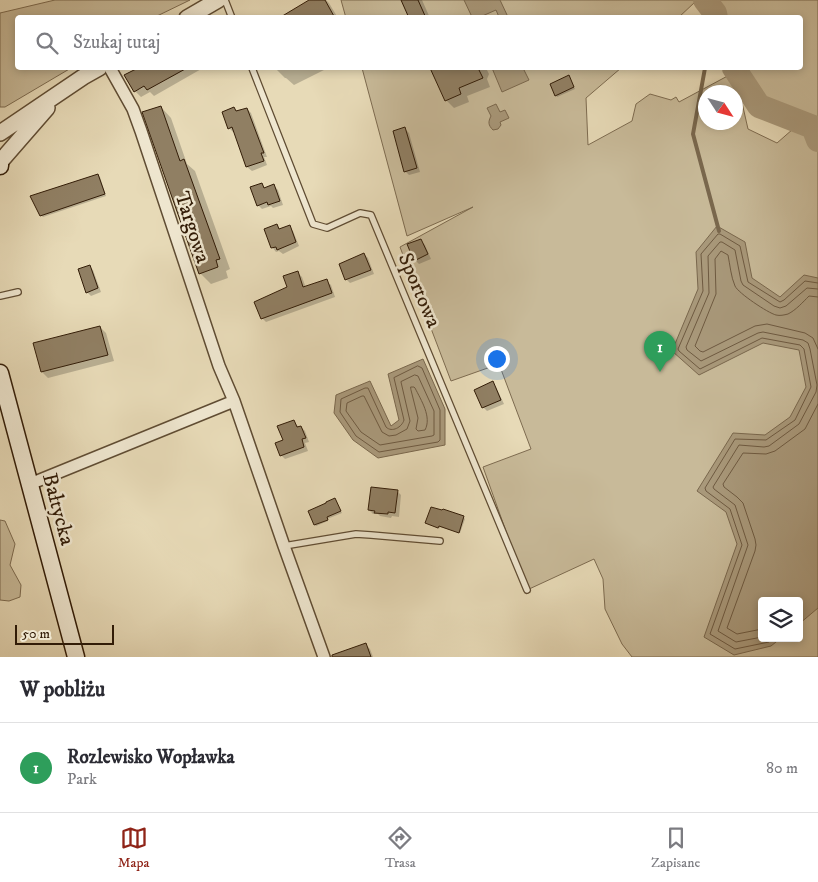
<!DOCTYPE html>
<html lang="pl">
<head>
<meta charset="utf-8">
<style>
	:root { --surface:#fff; --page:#f2f2f3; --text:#2b2b33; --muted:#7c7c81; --line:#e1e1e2; --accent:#8f2418 }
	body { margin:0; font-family:"IM FELL DW Pica",serif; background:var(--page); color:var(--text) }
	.controls { position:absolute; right:15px; bottom:15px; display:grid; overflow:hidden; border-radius:5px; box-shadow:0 2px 8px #0003 }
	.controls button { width:45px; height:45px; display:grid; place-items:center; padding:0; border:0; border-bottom:1px solid var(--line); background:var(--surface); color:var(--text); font:25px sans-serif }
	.compass { position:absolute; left:698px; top:85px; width:45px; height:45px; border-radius:50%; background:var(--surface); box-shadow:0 2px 8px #0003; rotate:126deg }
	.scale { position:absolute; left:15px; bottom:12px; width:99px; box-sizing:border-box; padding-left:5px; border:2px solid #321c07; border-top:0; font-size:14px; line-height:18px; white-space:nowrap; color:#321c07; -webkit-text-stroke:4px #efe7d0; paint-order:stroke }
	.you { position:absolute; left:496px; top:358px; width:18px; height:18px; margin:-12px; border:4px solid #fff; border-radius:50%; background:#1a73e8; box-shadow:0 0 0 8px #1a73e833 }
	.badge { display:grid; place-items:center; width:32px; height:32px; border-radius:50%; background:var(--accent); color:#fff; font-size:16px; font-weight:700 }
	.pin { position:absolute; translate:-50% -41px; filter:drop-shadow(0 1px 2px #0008) }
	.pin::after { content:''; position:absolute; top:26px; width:18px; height:15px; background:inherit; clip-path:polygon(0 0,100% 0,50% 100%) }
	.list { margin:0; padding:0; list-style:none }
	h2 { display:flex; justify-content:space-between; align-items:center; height:65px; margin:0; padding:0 20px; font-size:21px }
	h2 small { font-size:16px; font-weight:400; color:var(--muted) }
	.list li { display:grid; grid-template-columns:32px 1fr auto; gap:15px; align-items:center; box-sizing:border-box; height:90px; padding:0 20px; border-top:1px solid var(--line) }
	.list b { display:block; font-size:19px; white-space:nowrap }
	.list p { margin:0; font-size:16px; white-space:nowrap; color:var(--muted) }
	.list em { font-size:16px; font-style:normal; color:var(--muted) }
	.icon { flex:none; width:28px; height:28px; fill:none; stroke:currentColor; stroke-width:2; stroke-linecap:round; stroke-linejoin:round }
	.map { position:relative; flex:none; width:818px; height:657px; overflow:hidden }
	.search { position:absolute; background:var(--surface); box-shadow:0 2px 8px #0003; left:15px; right:15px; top:15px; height:55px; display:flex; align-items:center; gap:12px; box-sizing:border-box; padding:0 18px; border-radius:5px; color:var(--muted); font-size:19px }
	.sheet { height:155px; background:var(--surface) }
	nav { display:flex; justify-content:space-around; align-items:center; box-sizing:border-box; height:70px; border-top:1px solid var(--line); background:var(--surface); font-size:14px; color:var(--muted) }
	nav a { display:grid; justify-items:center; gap:2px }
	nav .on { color:var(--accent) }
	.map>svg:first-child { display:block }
</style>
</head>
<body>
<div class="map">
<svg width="818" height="657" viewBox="0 0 818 657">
	<rect width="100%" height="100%" fill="#e7dab7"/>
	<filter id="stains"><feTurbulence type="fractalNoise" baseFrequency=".004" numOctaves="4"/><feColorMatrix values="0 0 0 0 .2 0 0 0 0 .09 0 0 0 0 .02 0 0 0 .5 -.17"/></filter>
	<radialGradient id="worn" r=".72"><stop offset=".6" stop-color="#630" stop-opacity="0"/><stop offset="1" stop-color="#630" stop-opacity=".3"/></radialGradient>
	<path fill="#c8ba99" stroke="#7d6b50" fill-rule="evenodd" d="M55 0H190L155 17 18 18V68H71L5 107H0V13Z
		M341 0H694L695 2 678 18H346Z
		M705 0H818V657H632L622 644 605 609 603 579 594 559 527 590 483 467 531 449 499 364 451 381 400 247 473 207 407 236 362 68H621L586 98 588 145 632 121 636 104 650 94 671 100 676 97 679 102 735 72 748 129 777 143 801 122 759 106 734 68H800V18L716 17 715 13ZM706 92H736V122H706ZM762 601H799V638H762Z
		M0 520 5 521 15 544 10 565 21 585 20 597 9 601 0 600Z"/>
	<path fill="#a9997b" stroke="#79674d" d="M464 0H500L508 17H499L496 10 480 17H472Z
		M492 68H523L529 80 502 92Z
		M496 104 500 112 505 110 509 118 500 122 501 125 498 129 493 130C488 125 488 122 491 116L487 108Z
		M717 226 745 242 752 278 780 297 804 275 818 278V608L799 624V601H762V638H781L771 646 734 655 704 637 737 544 726 512 697 491 733 433 765 435 790 417 806 387 799 350 763 343 699 375 672 351 698 289 696 252Z
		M423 359 445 409V445L378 458 353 440 334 413 336 395 370 381 391 426 399 420 388 374Z"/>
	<path fill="#0003" d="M312 0H326L329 3 338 18H282Z
		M402 0H422L430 18H410Z
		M140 68H203L154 96 150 92 141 97 135 91 126 76Z
		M275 68H328L294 85 286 78H285Z
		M432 68H486L489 74 487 79 490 87 467 96 469 102 454 108 446 100Z
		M569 77 575 89 557 97 556 95Z
		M161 107 171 118 187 164 195 171 230 269 226 271 228 278 211 284 200 273Z
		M234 109 238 112 247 109 251 113 267 157H264L267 165 252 171 247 167 235 132H233L229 128Z
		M405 129 409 133 420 172 409 175 405 171Z
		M98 175 100 177 106 196 43 217 41 215Z
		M262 185 266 189 274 186 278 190 283 205 273 208 271 206 262 209 258 205Z
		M276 225 280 230 289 227 293 231 299 246 283 254 279 251 276 252 272 247Z
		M421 241 425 245 431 259 419 264 415 260Z
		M364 254 368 258 374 274 350 283 346 279Z
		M89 266 93 270 101 292 91 296 87 292Z
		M298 273 302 277 306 288 326 281 331 285 335 297 266 322 262 318 288 287Z
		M100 327 106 333 114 361 48 378 42 372 34 344Z
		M492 383 496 387 504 404 487 411 483 407Z
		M294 421 299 428 301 427 305 431 309 442 305 443 308 451 285 459 281 455 284 441Z
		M397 491 401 495 399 517 392 516 391 518 380 516 378 514H373L369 510Z
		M335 499 342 513 327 519 328 521 316 526 315 525Z
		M463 517 465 519 460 533 440 527 439 529 427 523Z
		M366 645 370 649 373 657H354Z"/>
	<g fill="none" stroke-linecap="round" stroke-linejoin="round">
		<path stroke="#6e5a41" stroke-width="1" d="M818 297 809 296C803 302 796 310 788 314 784 315 780 316 776 315 768 313 738 293 735 286 731 277 730 265 728 255L721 251 715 259 716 294 695 346 700 351 703 352 755 326 767 324 805 333 813 338 818 349
			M418 366 422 368 440 410V440L438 442 379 452 356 436 340 412 341 399 365 388H368L386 427C392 433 402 427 404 420L394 378Z
			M415 375 418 376 434 411V435L432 436 380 445 361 432 346 411 347 403 362 396H364L382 432 389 436 396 435 407 429 410 421 401 382Z
			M411 387H414L415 388C421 400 432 417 425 430L418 431 416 429 418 418 411 390Z
			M762 629 737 634 727 628 755 551 756 545 755 539 743 503 737 497 724 487 723 484 743 453 766 454 775 451 805 429 818 404
			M762 637 736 642 718 631 748 545 735 505 714 489 713 487 739 445 764 447 769 446 799 424 816 392 817 385 810 349 808 343 803 340 763 332 758 333 701 361 687 350 686 347 709 293 708 256 720 242H722L735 250 741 281 743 285 774 306 780 308 786 306 807 288 818 289
			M773 638 769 642 735 649 710 634 742 545 730 509 706 491 705 488 735 439 766 440 795 420 811 387 804 349 800 345 762 338 700 369 679 351 678 349 703 291 701 254 718 234H720L740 246 748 282 780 302 784 300 805 281 818 283"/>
		<path stroke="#79674d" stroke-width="4" d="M714 18 715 13
			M705 68 693 134 719 231"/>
		<path stroke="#a9997b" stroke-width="24" d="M705 0 715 13 716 18
			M734 68 759 106 813 127 818 140"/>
	</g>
	<path fill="#907f63" stroke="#321c07" d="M309 0H325L335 18H279Z
		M401 0H418L426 18H409Z
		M138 68H187L147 90 144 86 134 92 124 75Z
		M430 68H478L483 78 459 88 461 94 445 101Z
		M569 75 574 87 555 96 550 84Z
		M161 106 180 161 184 159 220 259 216 260 218 267 199 274 142 112Z
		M234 107 236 111 247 108 264 153H261L264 161 246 167 232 127 228 129 222 112Z
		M405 127 417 168 404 172 393 131Z
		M98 174 105 194 40 216 30 196Z
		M262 183 264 188 274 184 280 201 268 205 267 202 257 206 250 187Z
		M277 224 279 229 290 225 296 242 277 250 276 247 271 248 264 229Z
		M421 239 428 254 414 261 407 244Z
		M364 253 371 270 345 280 339 264Z
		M90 265 98 288 86 293 78 269Z
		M298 271 303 287 327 279 332 293 261 319 254 302 287 287 283 276Z
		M100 326 108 355 41 372 33 343Z
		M493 381 501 400 482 408 474 390Z
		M294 420 297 427 301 426 306 438 302 439 304 447 280 456 275 443 283 440 277 426Z
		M371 487 398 490 395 513 388 512V514L374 513 375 511 368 510Z
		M335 498 341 511 327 517 328 520 314 525 308 511 326 503V502Z
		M431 507 442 510 443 509 464 516 459 533 439 526 438 528 425 523Z
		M366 643 371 657H332V655Z"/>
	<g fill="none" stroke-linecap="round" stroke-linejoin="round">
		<defs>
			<path id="service" d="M225 0 232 18
				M252 68 313 224 327 228 360 213 371 215 527 590
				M0 296 18 292
				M284 546 356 534 371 535 440 541"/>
			<path id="minor" d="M234 401 284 546 324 657
				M30 484 234 401 219 366 141 131 133 109 110 68"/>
			<path id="tertiary" d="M187 18 218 0
				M0 133 83 77 99 68
				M0 162 47 108"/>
			<path id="secondary" d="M0 159V166
				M0 373 76 657"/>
		</defs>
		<use href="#service" stroke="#5f4c33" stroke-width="8"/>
		<use href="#minor" stroke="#5f4c33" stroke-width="14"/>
		<use href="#tertiary" stroke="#5f4c33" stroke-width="18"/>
		<use href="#secondary" stroke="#321c07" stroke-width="19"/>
		<use href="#service" stroke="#efe7d0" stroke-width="5.5"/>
		<use href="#minor" stroke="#efe7d0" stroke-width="11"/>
		<use href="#tertiary" stroke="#efe7d0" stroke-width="15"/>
		<use href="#secondary" stroke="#efe7d0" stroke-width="16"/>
	</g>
	<g text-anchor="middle" stroke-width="5" stroke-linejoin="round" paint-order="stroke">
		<g font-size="21" fill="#321c07" stroke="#efe7d0">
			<text transform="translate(193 227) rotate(72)" y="7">Targowa</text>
			<text transform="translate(420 290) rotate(67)" y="7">Sportowa</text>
			<text transform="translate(59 509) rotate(75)" y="7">Bałtycka</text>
		</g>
	</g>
	<rect width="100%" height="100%" filter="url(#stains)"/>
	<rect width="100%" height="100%" fill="url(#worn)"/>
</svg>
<div class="controls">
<button><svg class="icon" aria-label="layers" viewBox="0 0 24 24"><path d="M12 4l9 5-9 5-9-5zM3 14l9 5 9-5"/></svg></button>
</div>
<svg class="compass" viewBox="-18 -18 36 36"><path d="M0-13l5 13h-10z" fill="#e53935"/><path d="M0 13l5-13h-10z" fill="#7c7c81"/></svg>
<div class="scale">50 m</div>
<div class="you"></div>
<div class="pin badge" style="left:660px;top:372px;background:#2e9e5b">1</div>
<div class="search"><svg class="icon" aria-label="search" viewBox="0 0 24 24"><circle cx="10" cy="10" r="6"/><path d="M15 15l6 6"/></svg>Szukaj tutaj</div>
</div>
<section class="sheet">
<h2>W pobliżu<small></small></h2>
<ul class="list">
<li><span class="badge" style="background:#2e9e5b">1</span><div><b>Rozlewisko Wopławka</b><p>Park</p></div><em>80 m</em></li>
</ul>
</section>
<nav>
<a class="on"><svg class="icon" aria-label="map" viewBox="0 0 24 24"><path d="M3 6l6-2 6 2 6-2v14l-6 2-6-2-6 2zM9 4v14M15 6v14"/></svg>Mapa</a>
<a><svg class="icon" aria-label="directions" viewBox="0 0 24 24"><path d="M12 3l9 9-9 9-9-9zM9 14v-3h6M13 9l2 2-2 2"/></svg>Trasa</a>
<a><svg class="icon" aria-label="saved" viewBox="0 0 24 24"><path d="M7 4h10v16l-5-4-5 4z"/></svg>Zapisane</a>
</nav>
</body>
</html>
